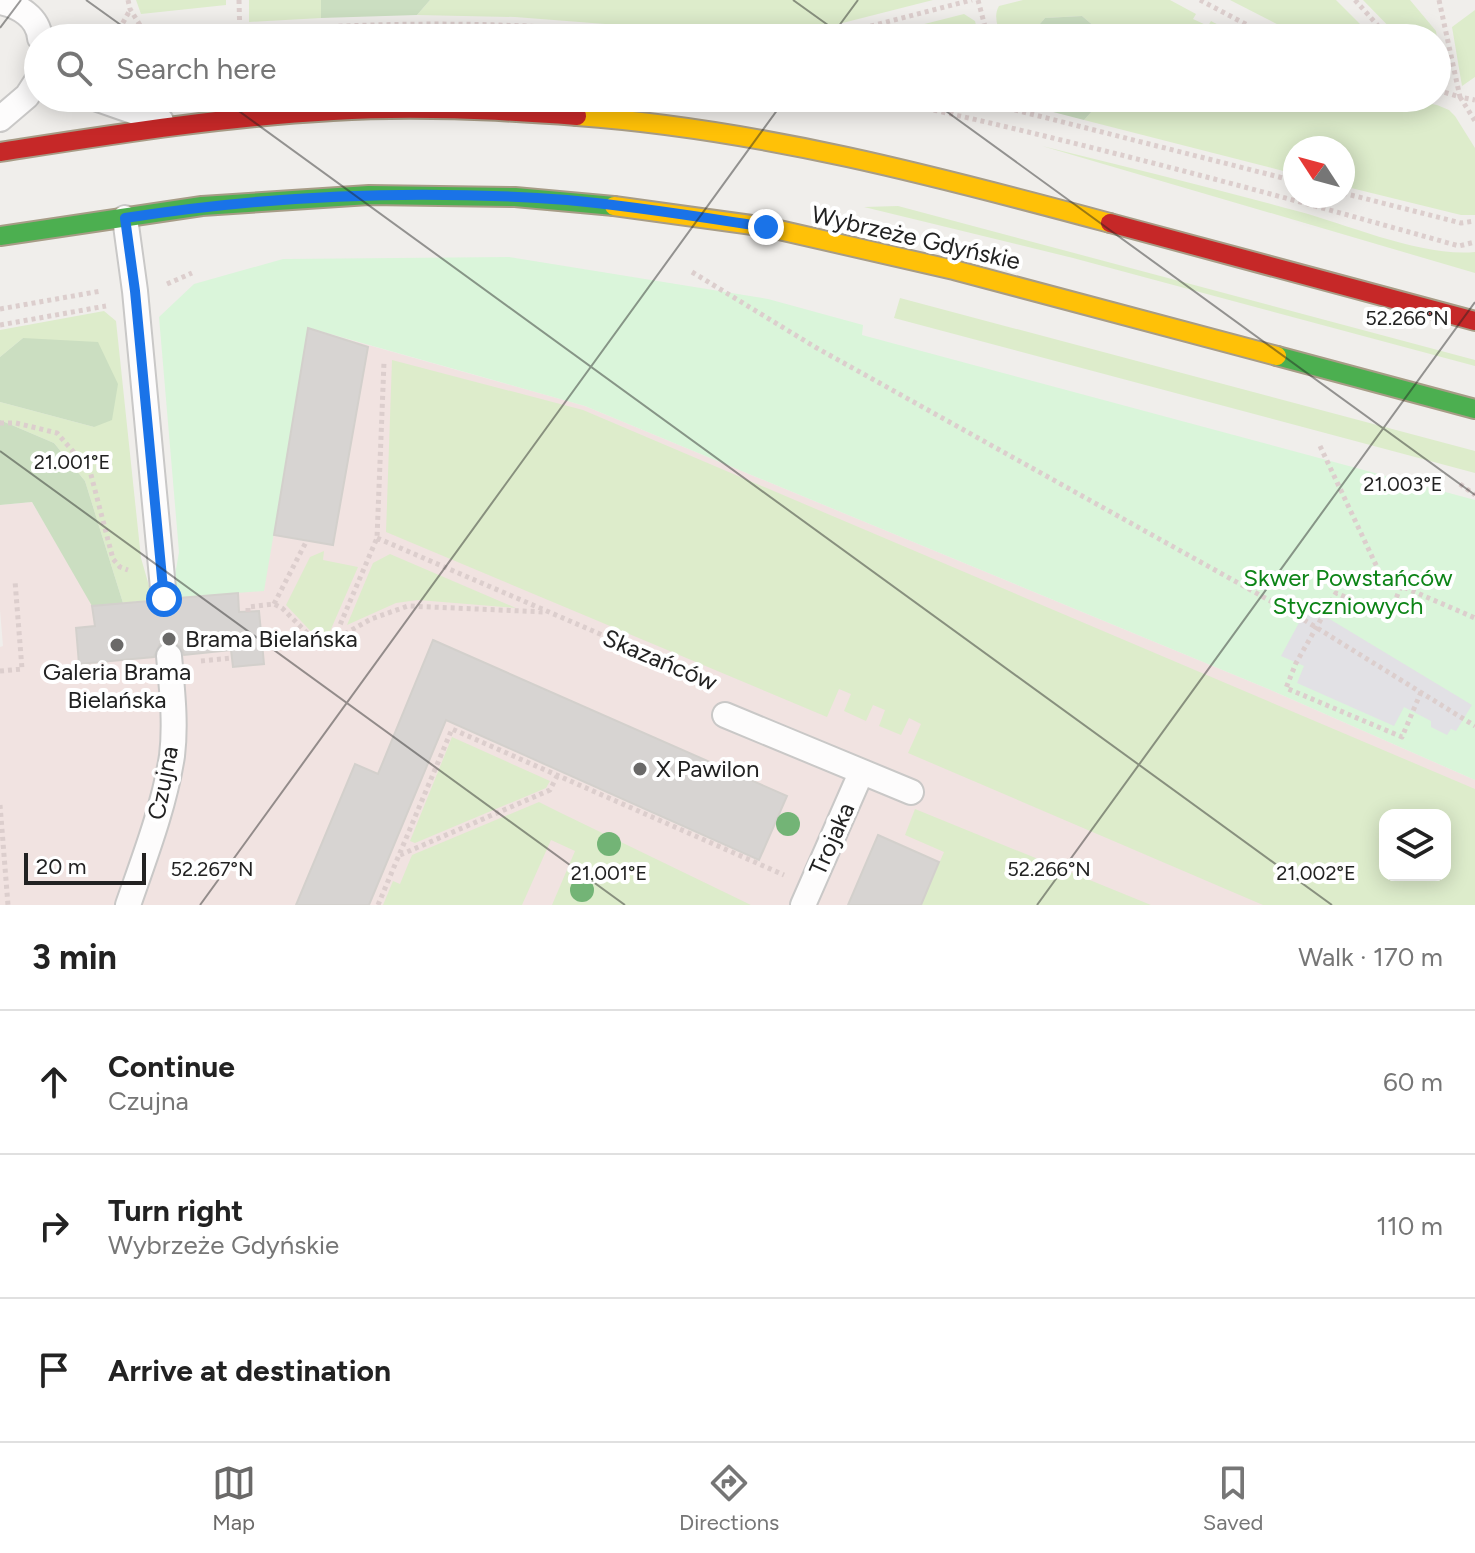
<!DOCTYPE html>
<html lang="en">
<head>
<meta charset="utf-8">
<style>
	:root { --surface:#fff; --page:#f6f6f6; --text:#222; --muted:#767676; --line:#e0e0e0; --accent:#6a6968 }
	body { margin:0; font-family:Figtree,sans-serif; background:var(--page); color:var(--text) }
	.controls { position:absolute; right:24px; bottom:24px; display:grid; overflow:hidden; border-radius:16px; box-shadow:0 4px 20px #0003 }
	.controls button { width:72px; height:72px; display:grid; place-items:center; padding:0; border:0; border-bottom:2px solid var(--line); background:var(--surface); color:var(--text); font:40px sans-serif }
	.compass { position:absolute; left:1283px; top:136px; width:72px; height:72px; border-radius:50%; background:var(--surface); box-shadow:0 4px 20px #0003; rotate:306deg }
	.scale { position:absolute; left:24px; bottom:20px; width:122px; box-sizing:border-box; padding-left:8px; border:4px solid #222; border-top:0; font-size:22px; line-height:28px; white-space:nowrap; color:#222; -webkit-text-stroke:6px #fff; paint-order:stroke }
	.stop { position:absolute; width:24px; height:24px; margin:-18px; border:6px solid #1a73e8; border-radius:50%; background:#fff }
	.stop.end { background:#1a73e8; border-color:#fff; box-shadow:0 2px 8px #0008 }
	.list { margin:0; padding:0; list-style:none }
	h2 { display:flex; justify-content:space-between; align-items:center; height:104px; margin:0; padding:0 32px; font-size:34px }
	h2 small { font-size:26px; font-weight:400; color:var(--muted) }
	.list li { display:grid; grid-template-columns:52px 1fr auto; gap:24px; align-items:center; box-sizing:border-box; height:144px; padding:0 32px; border-top:2px solid var(--line) }
	.list b { display:block; font-size:30px; white-space:nowrap }
	.list p { margin:0; font-size:26px; white-space:nowrap; color:var(--muted) }
	.list em { font-size:26px; font-style:normal; color:var(--muted) }
	.icon { flex:none; width:44px; height:44px; fill:none; stroke:currentColor; stroke-width:2; stroke-linecap:round; stroke-linejoin:round }
	.map { position:relative; flex:none; width:1475px; height:905px; overflow:hidden }
	.search { position:absolute; background:var(--surface); box-shadow:0 4px 20px #0003; left:24px; right:24px; top:24px; height:88px; display:flex; align-items:center; gap:20px; box-sizing:border-box; padding:0 28px; border-radius:44px; color:var(--muted); font-size:30px }
	.sheet { height:536px; background:var(--surface) }
	nav { display:flex; justify-content:space-around; align-items:center; box-sizing:border-box; height:112px; border-top:2px solid var(--line); background:var(--surface); font-size:22px; color:var(--muted) }
	nav a { display:grid; justify-items:center; gap:4px }
	nav .on { color:var(--accent) }
	.map>svg:first-child { display:block }
</style>
</head>
<body>
<div class="map">
<svg width="1475" height="905" viewBox="0 0 1475 905">
	<rect width="100%" height="100%" fill="#f0eeeb"/>
	<path fill="#f1e3e1" fill-rule="evenodd" d="M308 328 585 406 1273 691 1475 780V905H0V647L3 646 0 610V505L32 502 93 606 164 599ZM1385 815H1445V875H1385Z"/>
	<path fill="#ddeccb" fill-rule="evenodd" d="M136 0H226V5L141 14Z
		M249 0H321V18L249 22Z
		M430 0H933L811 31 747 35 515 17 417 15Z
		M1023 0H1170L1196 14 1193 19 1208 26 1211 21 1243 38H1108L1082 16 1045 18 1028 38H1001C998 27 993 16 999 6Z
		M1230 0H1336L1374 38H1304Z
		M1363 0H1410L1436 31 1437 38H1400Z
		M1475 10V77L1462 86 1452 27Z
		M964 14 975 21 979 38H869Z
		M1104 98H1400L1437 105 1449 110 1455 116 1475 148V215H1461L1343 186V148H1295V174L1084 120Z
		M1042 146C1127 167 1213 188 1297 211 1350 225 1421 257 1475 252V273Z
		M898 206 1475 360V366L1073 258 864 207Z
		M900 298 1475 451V473L894 318Z
		M104 311 116 321 141 558 153 600 123 603 85 481 54 443 0 420V402L94 427 23 338 0 357V330Z
		M392 360 583 410 1475 789V905H1263L908 753 921 724 909 718 901 735 879 726 885 710 873 705 866 721 844 711 851 694 839 689 827 717 386 532ZM1385 815H1445V875H1385Z
		M324 551 323 560 358 567 328 636 318 639 286 605 310 557Z
		M390 554 516 608 418 600 396 603 347 625 373 563Z
		M452 737 550 781 546 788 415 843 410 841Z
		M539 802 561 813 751 905H552L575 851 551 840 522 905H383L393 881 400 884 412 855Z
		M915 809 1151 905H921L944 852 905 835Z"/>
	<path fill="#cbdec1" d="M321 0H430L417 15 321 18Z
		M1082 16 1108 38H1028L1045 18Z
		M1020 98H1104L1084 120 1030 106Z
		M23 338 98 342 118 384 112 420 94 427 0 402V357Z
		M0 420 54 443 85 481 123 603 92 606 32 502 0 505Z"/>
	<path fill="#daf5da" d="M509 257 768 299 863 325 862 335 1475 500V780L1273 691 585 406 309 328 264 591 171 598 179 552 159 317 194 284 283 259Z"/>
	<path fill="#e2e1e5" d="M1308 606 1472 705 1456 731 1451 729 1447 735 1431 727V721L1404 707 1394 726 1297 683 1304 666 1281 656Z"/>
	<path fill="#d7d4d2" stroke="#d3d0cc" stroke-width="2" d="M308 328 368 347 333 545 274 535Z
		M238 593 239 612 259 611 264 664 233 667 231 650 184 655 181 647 168 641 160 644 154 657 79 664 76 628 95 626 92 606 149 601 152 608 165 614 173 611 179 598Z
		M433 640 787 796 759 860 446 720 369 905H296L355 764 378 774Z
		M878 835 939 862 921 905H848Z"/>
	<g fill="none" stroke-linecap="round" stroke-linejoin="round">
		<defs>
			<path id="lane" d="M0 2C19 6 38 17 40 38
				M95 98 161 121
				M0 119 27 96 38 79
				M125 218 135 291 164 599
				M725 715 911 792
				M128 905C145 856 164 807 172 756 176 723 172 689 169 656
				M803 905 861 773"/>
			<path id="fast" d="M0 236 202 206 369 195 515 197 614 206
				M1277 356 1475 409"/>
			<path id="slow" d="M577 116C758 129 936 176 1110 223
				M614 206 766 227 954 270 1277 356"/>
			<path id="jam" d="M0 152C110 135 221 117 333 111 414 106 495 110 577 116
				M1110 223 1475 321"/>
		</defs>
		<use href="#lane" stroke="#c9c8c7" stroke-width="28"/>
		<use href="#fast" stroke="#a79c86" stroke-width="22"/>
		<use href="#slow" stroke="#a79c86" stroke-width="22"/>
		<use href="#jam" stroke="#a79c86" stroke-width="22"/>
		<path stroke="#dccecd" stroke-width="5" stroke-dasharray="4 4" stroke-linecap="butt" d="M128 0 130 9 148 38
			M239 0 240 38
			M978 0 988 38
			M1200 0 1272 38
			M1355 0 1389 38
			M1439 0 1460 97 1475 100
			M72 36 94 35 123 38
			M115 37 130 10
			M179 38C344 21 509 18 673 38
			M824 38 972 0
			M1437 90 1460 97 1475 121
			M879 98C1074 140 1267 192 1459 246L1475 242
			M968 98 1295 181
			M1004 98 1006 107
			M1343 193 1461 223 1475 221
			M692 272 815 347 1301 618 1475 726
			M167 284 192 273
			M0 309 101 291
			M0 325 106 306
			M0 423H16L57 433 90 471 113 559 120 567 128 570
			M1320 446 1384 582 1399 589
			M1460 484 1475 495
			M377 538 714 683
			M274 604 306 542
			M248 612V607L274 604 282 608 318 644 334 640 371 619 408 606 545 612
			M334 639 377 538 384 362
			M201 661 232 658
			M0 671 22 669 15 581
			M1421 692 1402 737 1286 688 1296 663 1336 593 1389 616 1401 586 1475 618
			M0 805 8 905
			M400 855 550 790 557 776
			M378 905 452 729 784 875"/>
		<use href="#lane" stroke="#fdfcfc" stroke-width="24"/>
		<use href="#fast" stroke="#4caf50" stroke-width="18"/>
		<use href="#slow" stroke="#ffc107" stroke-width="18"/>
		<use href="#jam" stroke="#c62828" stroke-width="18"/>
	</g>
	<g fill="#73b476">
		<circle cx="788" cy="824" r="12"/>
		<circle cx="609" cy="844" r="12"/>
		<circle cx="582" cy="890" r="12"/>
	</g>
	<g fill="none" stroke-linecap="round" stroke-linejoin="round">
		<path stroke="#1a73e8" stroke-width="10" d="M164 599 135 291 125 218C271 195 419 189 567 200 634 206 700 217 766 227"/>
	</g>
	<path fill="none" stroke="#222" stroke-width="2" stroke-opacity="0.45" d="M86 0 139 38M793 0 846 38M0 28 21 0M830 38 858 0M221 98 1332 905M928 98 1475 495M0 451 625 905M200 905 786 98M1037 905 1475 302"/>
	<g fill="#6a6968" stroke="#fff" stroke-width="3">
		<circle cx="169" cy="639" r="8"/>
		<circle cx="117" cy="645" r="8"/>
		<circle cx="640" cy="769" r="8"/>
	</g>
	<g text-anchor="middle" stroke-width="8" stroke-linejoin="round" paint-order="stroke">
		<g font-size="24" fill="#222" stroke="#fff">
			<text transform="translate(916 238) rotate(13)" y="8">Wybrzeże Gdyńskie</text>
			<text transform="translate(660 660) rotate(23)" y="8">Skazańców</text>
			<text transform="translate(163 783) rotate(-79)" y="8">Czujna</text>
			<text transform="translate(832 839) rotate(-66)" y="8">Trojaka</text>
		</g>
		<g font-size="24" fill="#0c8416" stroke="#fff">
			<text x="1348" y="586">Skwer Powstańców<tspan x="1348" dy="28">Styczniowych</tspan></text>
		</g>
		<g font-size="24" fill="#222" stroke="#fff" text-anchor="start">
			<text x="185" y="647">Brama Bielańska</text>
			<text x="117" y="680" text-anchor="middle">Galeria Brama<tspan x="117" dy="28">Bielańska</tspan></text>
			<text x="656" y="777">X Pawilon</text>
		</g>
	</g>
	<g font-size="20" text-anchor="middle" fill="#222" stroke="#fff" stroke-width="8" stroke-linejoin="round" paint-order="stroke">
		<text x="1407" y="325">52.266°N</text>
		<text x="72" y="469">21.001°E</text>
		<text x="1403" y="491">21.003°E</text>
		<text x="212" y="876">52.267°N</text>
		<text x="1049" y="876">52.266°N</text>
		<text x="609" y="880">21.001°E</text>
		<text x="1316" y="880">21.002°E</text>
	</g>
</svg>
<div class="controls">
<button><svg class="icon" aria-label="layers" viewBox="0 0 24 24"><path d="M12 4l9 5-9 5-9-5zM3 14l9 5 9-5"/></svg></button>
</div>
<svg class="compass" viewBox="-18 -18 36 36"><path d="M0-13l5 13h-10z" fill="#e53935"/><path d="M0 13l5-13h-10z" fill="#767676"/></svg>
<div class="scale">20 m</div>
<div class="stop" style="left:164px;top:599px"></div>
<div class="stop end" style="left:766px;top:227px"></div>
<div class="search"><svg class="icon" aria-label="search" viewBox="0 0 24 24"><circle cx="10" cy="10" r="6"/><path d="M15 15l6 6"/></svg>Search here</div>
</div>
<section class="sheet">
<h2>3 min<small>Walk · 170 m</small></h2>
<ul class="list">
<li><svg class="icon" aria-label="ahead" viewBox="0 0 24 24"><path d="M12 20V5M6 11l6-6 6 6"/></svg><div><b>Continue</b><p>Czujna</p></div><em>60 m</em></li>
<li><svg class="icon" aria-label="right" viewBox="0 0 24 24"><path d="M7 20v-9h11M14 6l5 5-5 5"/></svg><div><b>Turn right</b><p>Wybrzeże Gdyńskie</p></div><em>110 m</em></li>
<li><svg class="icon" aria-label="arrive" viewBox="0 0 24 24"><path d="M6 21V4h12l-3 4 3 4H6"/></svg><div><b>Arrive at destination</b></div></li>
</ul>
</section>
<nav>
<a class="on"><svg class="icon" aria-label="map" viewBox="0 0 24 24"><path d="M3 6l6-2 6 2 6-2v14l-6 2-6-2-6 2zM9 4v14M15 6v14"/></svg>Map</a>
<a><svg class="icon" aria-label="directions" viewBox="0 0 24 24"><path d="M12 3l9 9-9 9-9-9zM9 14v-3h6M13 9l2 2-2 2"/></svg>Directions</a>
<a><svg class="icon" aria-label="saved" viewBox="0 0 24 24"><path d="M7 4h10v16l-5-4-5 4z"/></svg>Saved</a>
</nav>
</body>
</html>
